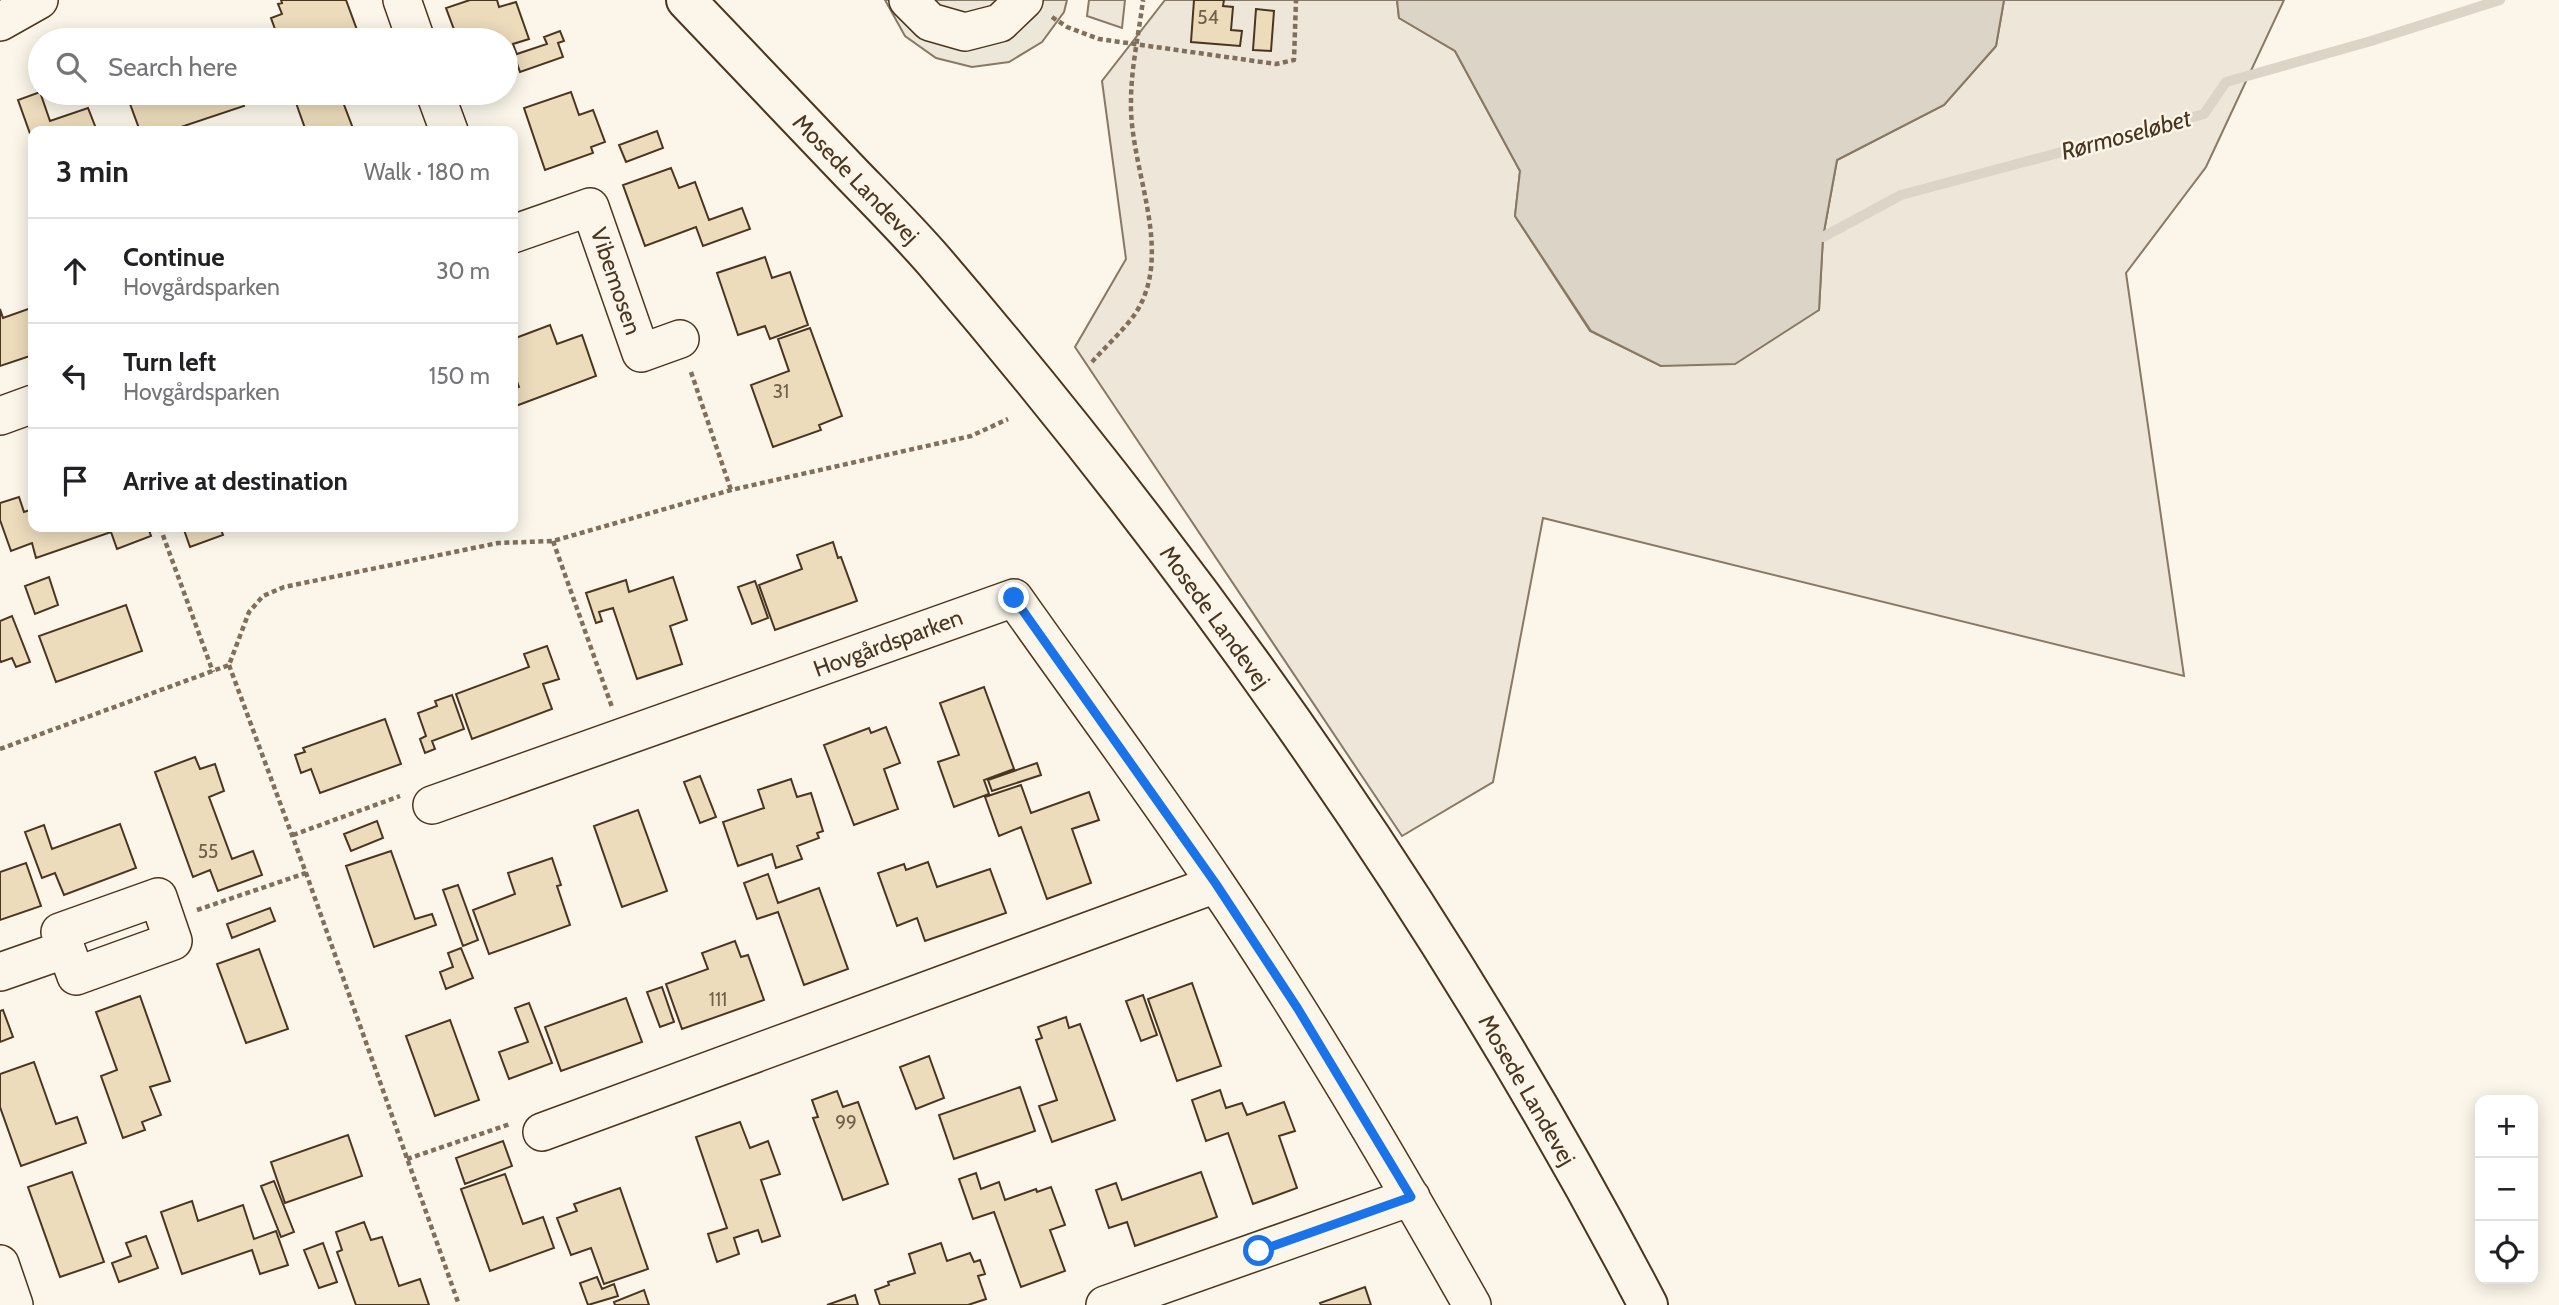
<!DOCTYPE html>
<html lang="en">
<head>
<meta charset="utf-8">
<style>
	:root { --surface:#fff; --page:#f6f6f6; --text:#202124; --muted:#757577; --line:#e0e0e0 }
	body { margin:0; font-family:Cabin,sans-serif; background:var(--page); color:var(--text) }
	.controls { position:absolute; right:21px; bottom:21px; display:grid; overflow:hidden; border-radius:14px; box-shadow:0 4px 18px #0003 }
	.controls button { width:63px; height:63px; display:grid; place-items:center; padding:0; border:0; border-bottom:2px solid var(--line); background:var(--surface); color:var(--text); font:35px sans-serif }
	.stop { position:absolute; width:21px; height:21px; margin:-16px; border:5px solid #1a73e8; border-radius:50%; background:#fff }
	.stop.end { background:#1a73e8; border-color:#fff; box-shadow:0 2px 7px #0008 }
	.list { margin:0; padding:0; list-style:none }
	h2 { display:flex; justify-content:space-between; align-items:center; height:91px; margin:0; padding:0 28px; font-size:30px }
	h2 small { font-size:23px; font-weight:400; color:var(--muted) }
	.list li { display:grid; grid-template-columns:46px 1fr auto; gap:21px; align-items:center; box-sizing:border-box; height:105px; padding:0 28px; border-top:2px solid var(--line) }
	.list b { display:block; font-size:26px; white-space:nowrap }
	.list p { margin:0; font-size:23px; white-space:nowrap; color:var(--muted) }
	.list em { font-size:23px; font-style:normal; color:var(--muted) }
	.icon { flex:none; width:38px; height:38px; fill:none; stroke:currentColor; stroke-width:2; stroke-linecap:round; stroke-linejoin:round }
	.map { position:relative; flex:none; width:2559px; height:1305px; overflow:hidden }
	.search { position:absolute; background:var(--surface); box-shadow:0 4px 18px #0003; left:28px; top:28px; width:490px; height:77px; display:flex; align-items:center; gap:18px; box-sizing:border-box; padding:0 24px; border-radius:38px; color:var(--muted); font-size:26px }
	.panel { position:absolute; background:var(--surface); box-shadow:0 4px 18px #0003; left:28px; top:126px; width:490px; height:406px; border-radius:14px }
	.map>svg:first-child { display:block }
</style>
</head>
<body>
<div class="map">
<svg width="2559" height="1305" viewBox="0 0 2559 1305">
	<rect width="100%" height="100%" fill="#fbf6e9"/>
	<path fill="#ede6d9" stroke="#887966" stroke-width="2" d="M1089 0H1125L1122 28 1087 16Z
		M1165 0H1397L1399 18 1455 51 1520 171 1515 216 1590 331 1661 366 1819 310 1823 237 1837 160 1944 105 1996 46 2004 0H2284L2206 167 2126 273 2184 676 1543 518 1493 782 1402 836 1075 347 1126 259 1102 81Z"/>
	<path fill="#ede7d9" stroke="#887966" stroke-width="2" d="M885 0H1067L1064 12 1042 42 1009 62 972 67 936 58 905 36Z"/>
	<path fill="#dcd4c6" stroke="#887966" stroke-width="2" d="M1397 0H2004L1996 46 1944 105 1837 160 1823 237 1819 310 1735 364 1661 366 1591 331 1515 216 1520 171 1455 51 1399 18Z"/>
	<g fill="none" stroke-linecap="round" stroke-linejoin="round">
		<path stroke="#dcd4c6" stroke-width="10" d="M1823 237 1901 195 2204 114 2226 82 2371 41 2500 0"/>
	</g>
	<path fill="#ecdcbc" stroke="#4a3520" stroke-width="2" d="M281 0H346L357 30 351 32 354 40H279L271 18 282 14 278 4 282 3Z
		M470 0H497L499 7 516 2 529 39 513 44 516 52 506 55V40H458L446 8Z
		M1194 0H1224L1223 6 1233 7 1231 30 1242 31 1240 46 1191 42Z
		M1256 9 1274 11 1271 51 1253 50Z
		M560 31 564 41 558 43 563 57 520 72 514 55 547 44 544 37Z
		M40 92 50 121 88 108 97 131H33V142L18 100Z
		M571 92 579 115 593 110 605 142 591 147 593 153 545 170 524 108Z
		M126 93H239L244 106 169 131H140Z
		M324 94 326 102 341 97 354 131H306L296 103Z
		M657 131 663 148 626 162 619 145Z
		M671 168 679 188 695 182 709 220 742 208 750 229 703 246 696 227 645 246 623 185Z
		M765 257 772 278 790 272 808 325 770 339 765 326 738 335 717 273Z
		M31 308 33 314V355L0 366V309L3 318Z
		M550 325 557 344 582 335 596 376 513 407V389L519 387 513 371V339Z
		M810 328 842 416 819 425 821 430 773 447 751 385 789 371 778 339Z
		M19 497 24 512 33 509V527H148L151 536 117 549 111 532 36 558 32 543 11 551 0 520V503Z
		M183 527H220L223 535 190 547Z
		M833 542 838 558 841 557 857 601 775 630 759 585 802 569 797 555Z
		M49 577 58 605 35 614 25 586Z
		M673 577 687 620 670 626 682 664 637 679 613 608 599 612 602 621 596 623 586 593 626 580 629 592Z
		M755 581 768 618 752 624 738 587Z
		M126 605 142 651 56 682 39 636Z
		M12 616 30 662 16 667 12 658 1 662 0 660V621Z
		M547 646 559 679 543 684 552 709 472 739 456 694 529 667 524 654Z
		M984 687 1014 769 984 780 989 794 954 807 938 762 959 755 940 703Z
		M452 695 464 729 432 741 435 749 425 753 420 739 426 736 418 713 437 706 435 701Z
		M385 719 401 764 320 793 311 769 301 773 295 755 305 752 303 748Z
		M886 727 900 763 884 769 898 809 854 825 824 745 869 728 871 733Z
		M195 757 200 769 215 764 224 791 209 797 232 859 253 851 262 875 218 891 210 870 193 877 155 772Z
		M1037 763 1041 775 992 791 988 780Z
		M700 776 716 817 700 823 684 782Z
		M791 779 797 797 811 793 823 831 817 833 819 838 797 846 802 859 776 868 772 854 738 866 723 822 764 808 758 790Z
		M1021 785 1031 813 1089 792 1099 820 1072 829 1091 883 1047 899 1021 827 999 836 985 797Z
		M638 810 667 891 622 907 594 826Z
		M377 821 383 838 351 851 344 834Z
		M120 824 136 868 64 895 55 873 42 878 25 832 44 825 52 849Z
		M391 851 415 919 432 914 436 925 374 947 346 866Z
		M552 858 561 885 557 886 570 925 489 954 473 910 515 894 508 873Z
		M928 862 937 887 990 869 1006 913 925 941 917 918 897 926 878 873 904 864 906 870Z
		M26 863 41 906 0 920V872Z
		M768 874 778 903 819 888 848 969 804 985 778 912 757 919 744 883Z
		M458 885 478 940 463 946 443 890Z
		M270 908 275 921 232 938 227 924Z
		M735 941 741 957 748 955 764 1000 682 1029 666 984 708 969 702 953Z
		M461 948 473 978 446 989 440 972 453 967 448 953Z
		M259 949 288 1029 246 1043 217 964Z
		M1192 983 1221 1066 1177 1081 1148 999Z
		M662 987 674 1022 660 1027 647 992Z
		M1143 995 1157 1035 1141 1041 1126 1001Z
		M140 996 170 1081 150 1087 161 1115 142 1122 145 1130 123 1138 101 1076 117 1070 96 1012Z
		M626 998 642 1042 561 1071 545 1027Z
		M529 1003 552 1063 509 1079 499 1052 528 1042 515 1008Z
		M3 1010 13 1037 0 1042V1011Z
		M1066 1017 1069 1028 1080 1024 1115 1120 1052 1142 1039 1106 1057 1100 1036 1040 1042 1038 1038 1027Z
		M450 1020 479 1100 435 1116 406 1036Z
		M929 1056 944 1098 916 1109 900 1067Z
		M34 1062 56 1124 77 1117 86 1143 21 1166 0 1107V1074Z
		M1020 1087 1035 1131 954 1159 939 1115Z
		M1220 1090 1226 1108 1242 1103 1247 1115 1284 1102 1295 1131 1279 1136 1297 1188 1253 1204 1228 1133 1206 1141 1192 1100Z
		M837 1091 843 1107 858 1102 888 1184 843 1200 813 1118 818 1117 812 1100Z
		M740 1122 750 1148 768 1141 780 1174 761 1180 780 1236 762 1242 758 1230 734 1238 739 1254 717 1262 708 1234 727 1228 696 1137Z
		M348 1135 362 1176 285 1203 271 1162Z
		M503 1141 512 1166 465 1184 456 1158Z
		M72 1172 104 1262 60 1277 28 1187Z
		M1201 1172 1217 1217 1135 1246 1127 1222 1109 1228 1096 1190 1116 1183 1122 1200Z
		M976 1173 981 1189 999 1182 1005 1200 1036 1189 1037 1192 1051 1187 1065 1225 1050 1230 1065 1271 1021 1287 994 1212 973 1219 959 1179Z
		M505 1174 523 1224 543 1217 554 1248 490 1271 461 1189Z
		M274 1181 294 1232 281 1237 261 1186Z
		M620 1188 648 1269 604 1284 591 1248 571 1255 557 1218 577 1211 574 1204Z
		M192 1201 198 1221 243 1205 254 1239 276 1231 288 1265 260 1274 252 1250 182 1274 161 1212Z
		M364 1222 371 1240 382 1237 399 1286 420 1279 429 1305H356L337 1252 342 1250 336 1232Z
		M146 1236 158 1268 119 1282 112 1263 131 1256 126 1243Z
		M323 1243 337 1282 319 1288 304 1250Z
		M941 1243 947 1261 970 1253 974 1262 980 1260 985 1274 978 1276 986 1299 968 1305H880L875 1290 889 1285 888 1282 915 1273 909 1254Z
		M597 1277 602 1289 614 1284 618 1296 588 1305 580 1283Z
		M1365 1287 1371 1305H1321L1320 1303Z
		M644 1290 649 1305H615L614 1302Z
		M855 1295 858 1305H827Z"/>
	<g fill="none" stroke-linecap="round" stroke-linejoin="round">
		<defs>
			<path id="minor" d="M402 0 416 40
				M908 0 930 22 965 32 1000 23 1024 0
				M0 22 39 0
				M435 93 449 131
				M513 234 590 207 641 353 680 339
				M0 416 33 404
				M432 805 1014 598C1081 693 1151 787 1216 884 1308 1020 1391 1162 1472 1305
				M158 897 173 941 76 976 60 932Z
				M0 972 66 949
				M542 1132 1216 884
				M0 1264 14 1305
				M1105 1305 1411 1197"/>
			<path id="major" d="M686 0C740 57 795 114 850 172 878 201 907 230 934 261 1208 581 1453 931 1648 1305"/>
		</defs>
		<use href="#minor" stroke="#4a3520" stroke-width="40"/>
		<use href="#major" stroke="#4a3520" stroke-width="42"/>
		<path stroke="#7f6f5c" stroke-width="4.5" stroke-dasharray="5 3.5" stroke-linecap="butt" d="M1052 17 1067 27 1099 39 1276 64 1294 60 1296 0
			M1092 362C1106 346 1123 331 1135 314 1176 252 1129 169 1131 101 1131 68 1139 33 1143 0
			M691 372 731 490
			M160 527 213 672
			M553 541 612 707
			M229 665 306 873 459 1305
			M0 749 229 665 249 612 263 596 284 587 498 543 553 541 731 490 971 436 1008 419
			M293 835 400 796
			M197 910 306 873
			M407 1159 510 1124"/>
		<use href="#minor" stroke="#fbf6e9" stroke-width="37"/>
		<use href="#major" stroke="#fbf6e9" stroke-width="38"/>
	</g>
	<g fill="none" stroke-linecap="round" stroke-linejoin="round">
		<path stroke="#1a73e8" stroke-width="9" d="M1014 598 1216 884 1298 1009 1411 1197 1259 1251"/>
	</g>
	<g text-anchor="middle" stroke-width="5" stroke-linejoin="round" paint-order="stroke">
		<g font-size="19" fill="#725f47">
			<text x="1208" y="24">54</text>
			<text x="781" y="398">31</text>
			<text x="208" y="858">55</text>
			<text x="718" y="1006">111</text>
			<text x="846" y="1129">99</text>
		</g>
		<g font-size="23" fill="#4a3520" stroke="#fbf6e9">
			<text transform="translate(856 179) rotate(46)" y="8">Mosede Landevej</text>
			<text transform="translate(616 281) rotate(71)" y="8">Vibemosen</text>
			<text transform="translate(1215 617) rotate(54)" y="8">Mosede Landevej</text>
			<text transform="translate(888 643) rotate(-20)" y="8">Hovgårdsparken</text>
			<text transform="translate(1527 1090) rotate(60)" y="8">Mosede Landevej</text>
		</g>
		<g font-size="24" font-style="italic" fill="#4a3520" stroke="#fbf6e9">
			<text transform="translate(2126 135) rotate(-15)" y="8">Rørmoseløbet</text>
		</g>
	</g>
</svg>
<div class="controls">
<button>+</button>
<button>−</button>
<button><svg class="icon" aria-label="locate" viewBox="0 0 24 24"><circle cx="12" cy="12" r="6"/><path d="M12 2v4M12 18v4M2 12h4M18 12h4"/></svg></button>
</div>
<div class="stop" style="left:1259px;top:1251px"></div>
<div class="stop end" style="left:1014px;top:598px"></div>
<div class="search"><svg class="icon" aria-label="search" viewBox="0 0 24 24"><circle cx="10" cy="10" r="6"/><path d="M15 15l6 6"/></svg>Search here</div>
<section class="panel">
<h2>3 min<small>Walk · 180 m</small></h2>
<ul class="list">
<li><svg class="icon" aria-label="ahead" viewBox="0 0 24 24"><path d="M12 20V5M6 11l6-6 6 6"/></svg><div><b>Continue</b><p>Hovgårdsparken</p></div><em>30 m</em></li>
<li><svg class="icon" aria-label="left" viewBox="0 0 24 24"><path d="M17 20v-9H6M10 6l-5 5 5 5"/></svg><div><b>Turn left</b><p>Hovgårdsparken</p></div><em>150 m</em></li>
<li><svg class="icon" aria-label="arrive" viewBox="0 0 24 24"><path d="M6 21V4h12l-3 4 3 4H6"/></svg><div><b>Arrive at destination</b></div></li>
</ul>
</section>
</div>
</body>
</html>
